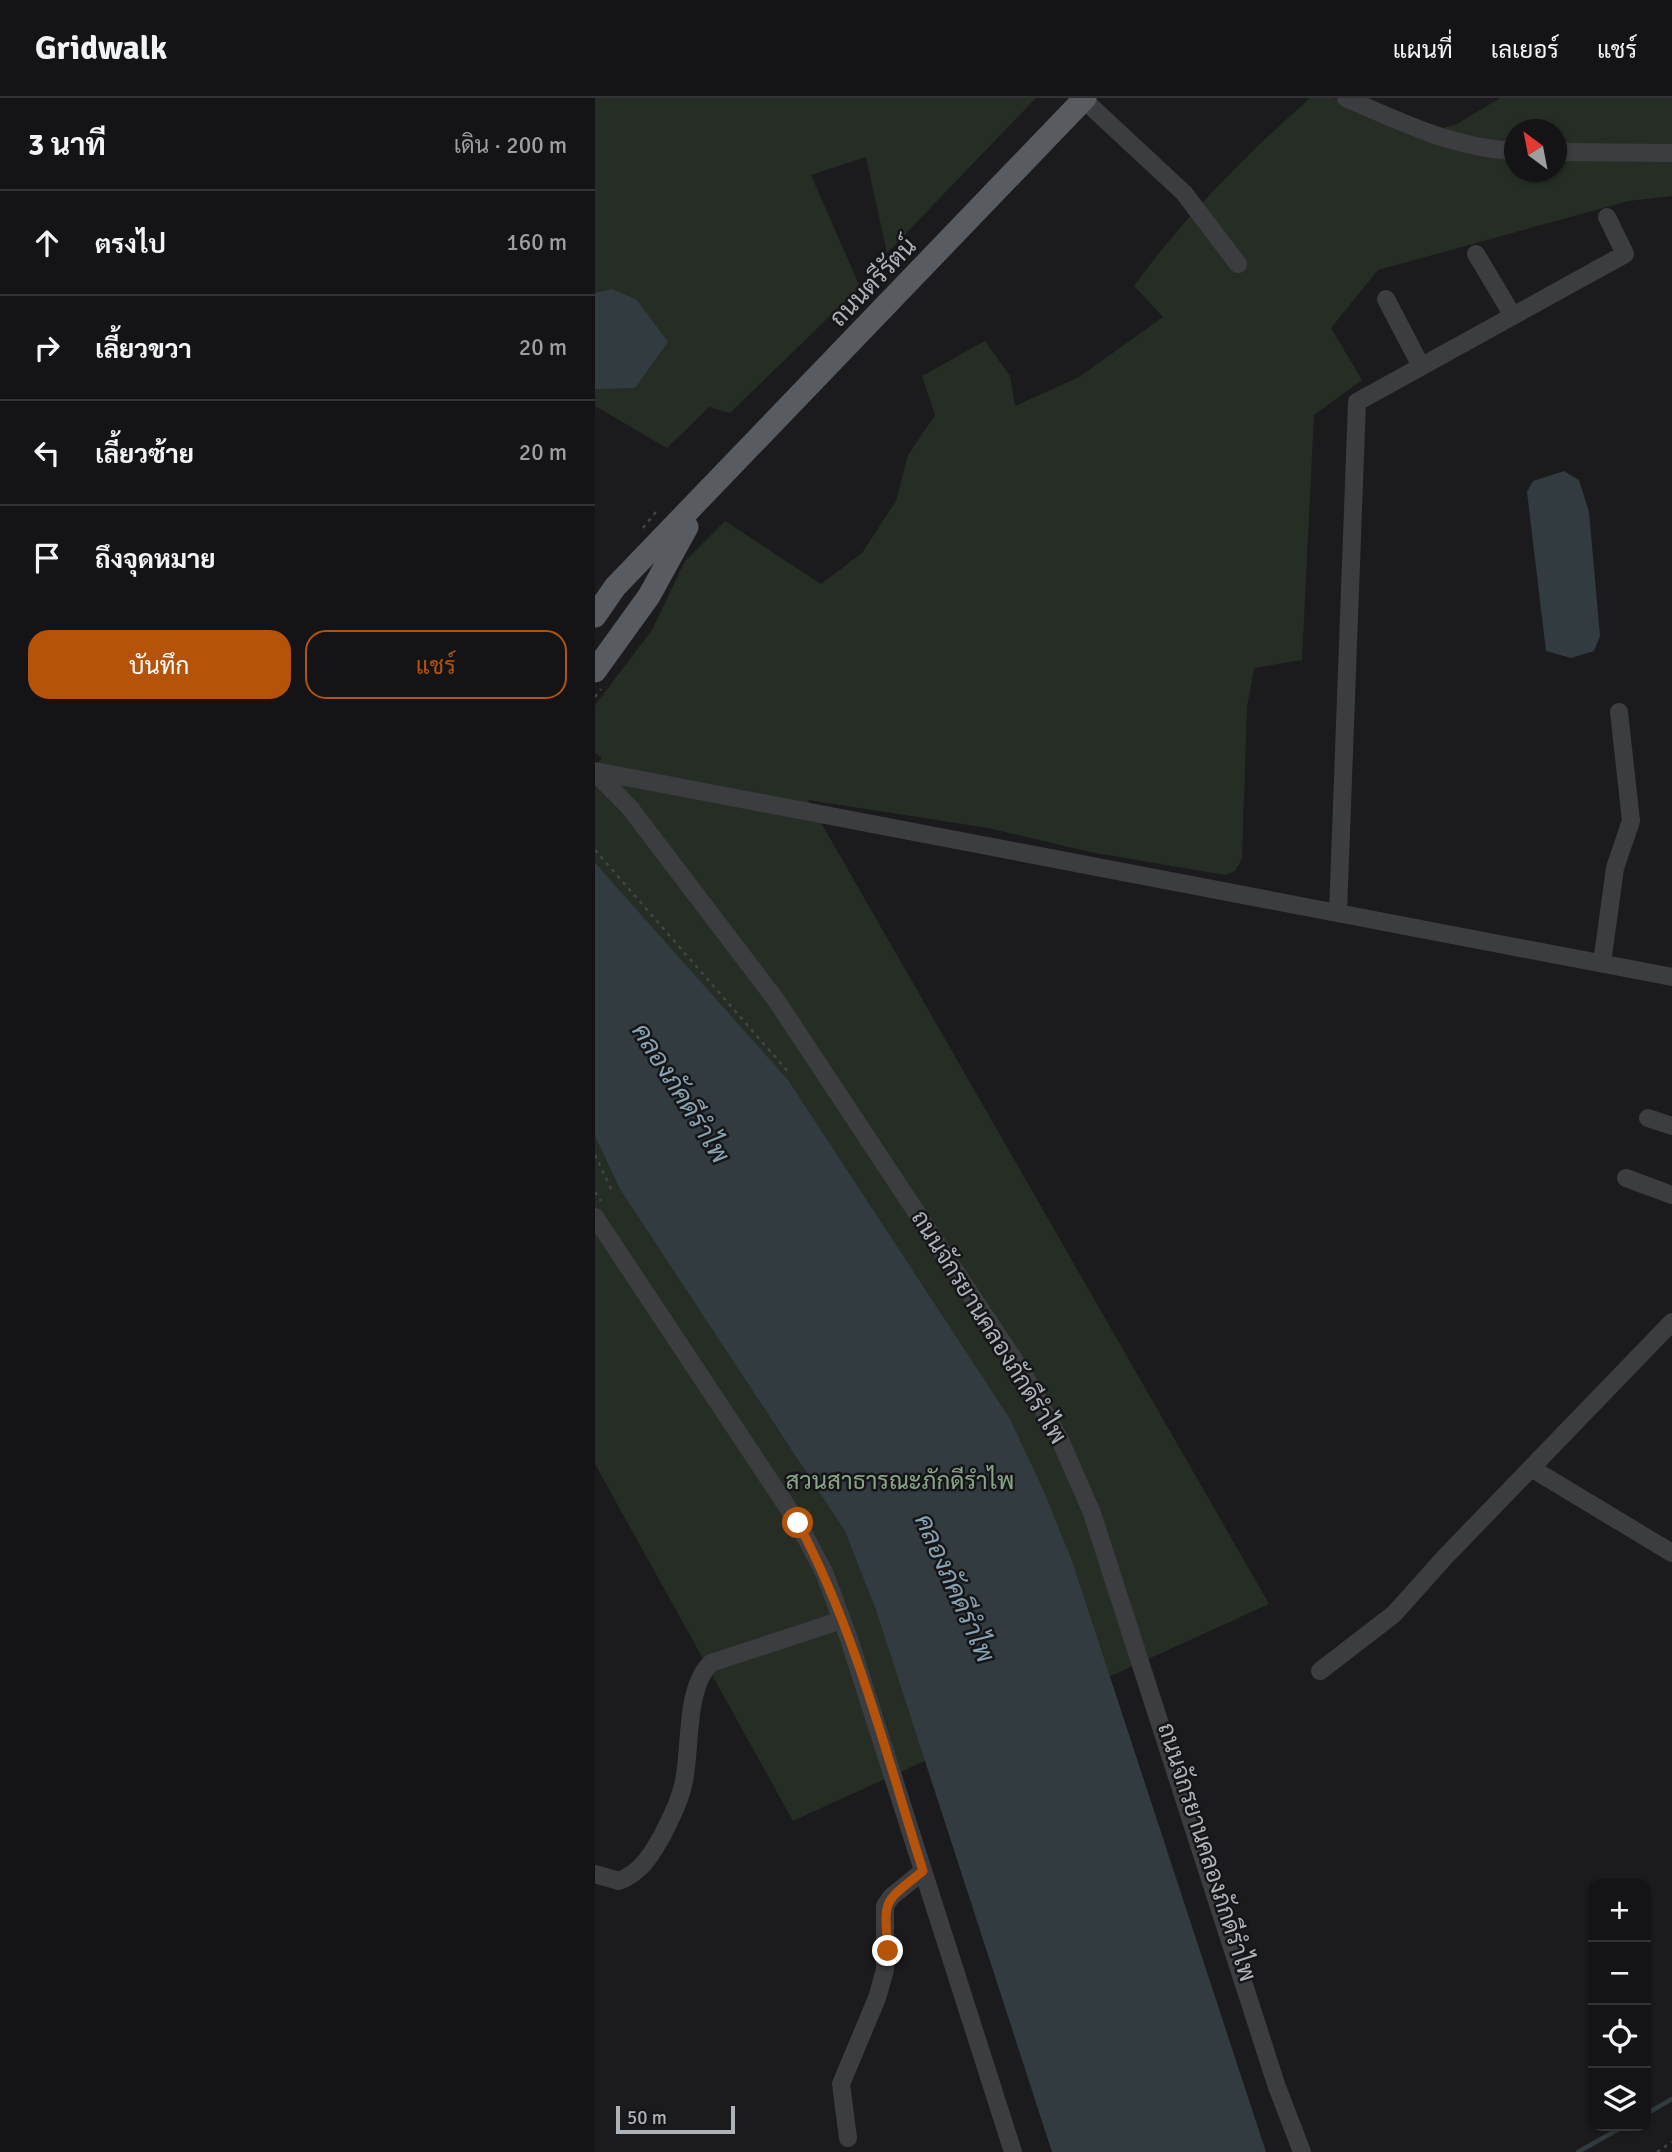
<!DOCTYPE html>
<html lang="th">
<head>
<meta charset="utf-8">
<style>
	:root { --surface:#141416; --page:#1d1d1f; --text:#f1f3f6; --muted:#9d9ea1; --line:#333335; --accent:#b45309 }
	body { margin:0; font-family:Signika,Sarabun,sans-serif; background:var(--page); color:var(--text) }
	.controls { position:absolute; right:21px; bottom:21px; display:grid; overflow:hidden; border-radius:14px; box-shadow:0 2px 5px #0004 }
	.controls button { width:63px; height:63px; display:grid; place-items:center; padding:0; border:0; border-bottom:2px solid var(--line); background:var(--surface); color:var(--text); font:35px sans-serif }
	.compass { position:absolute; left:909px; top:21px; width:63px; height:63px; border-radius:50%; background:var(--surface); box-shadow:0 2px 5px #0004; rotate:328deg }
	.scale { position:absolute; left:21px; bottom:18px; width:119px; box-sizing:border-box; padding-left:7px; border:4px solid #aeb3bb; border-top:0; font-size:19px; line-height:24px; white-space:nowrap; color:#aeb3bb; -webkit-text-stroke:5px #161618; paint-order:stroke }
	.stop { position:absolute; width:21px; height:21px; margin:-16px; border:5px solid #b45309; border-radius:50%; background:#fff }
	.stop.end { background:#b45309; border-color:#fff; box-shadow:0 2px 7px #0008 }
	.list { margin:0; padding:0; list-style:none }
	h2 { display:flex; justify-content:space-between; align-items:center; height:91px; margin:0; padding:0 28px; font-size:30px }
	h2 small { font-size:23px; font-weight:400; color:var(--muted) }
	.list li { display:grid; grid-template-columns:46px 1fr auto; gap:21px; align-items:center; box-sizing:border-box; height:105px; padding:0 28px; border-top:2px solid var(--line) }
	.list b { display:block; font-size:26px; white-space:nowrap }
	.list em { font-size:23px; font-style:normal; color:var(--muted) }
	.actions { display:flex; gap:14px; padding:21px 28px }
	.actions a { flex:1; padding:16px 0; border:2px solid var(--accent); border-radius:21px; text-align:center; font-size:24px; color:var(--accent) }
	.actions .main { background:var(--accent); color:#fff }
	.icon { flex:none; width:38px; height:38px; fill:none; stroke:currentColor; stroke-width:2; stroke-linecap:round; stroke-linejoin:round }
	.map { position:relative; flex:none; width:1077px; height:2054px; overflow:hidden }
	header { display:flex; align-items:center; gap:42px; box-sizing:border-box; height:98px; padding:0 35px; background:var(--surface); border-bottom:2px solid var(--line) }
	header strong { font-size:33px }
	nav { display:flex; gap:38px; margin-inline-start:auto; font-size:24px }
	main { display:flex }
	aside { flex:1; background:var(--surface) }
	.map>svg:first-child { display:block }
</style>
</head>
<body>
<header>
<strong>Gridwalk</strong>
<nav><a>แผนที่</a><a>เลเยอร์</a><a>แชร์</a></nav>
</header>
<main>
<aside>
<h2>3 นาที<small>เดิน · 200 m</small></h2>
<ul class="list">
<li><svg class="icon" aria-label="ahead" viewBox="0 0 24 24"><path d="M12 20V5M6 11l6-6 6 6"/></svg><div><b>ตรงไป</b></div><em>160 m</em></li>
<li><svg class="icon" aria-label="right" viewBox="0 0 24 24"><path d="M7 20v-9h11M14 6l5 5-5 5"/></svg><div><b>เลี้ยวขวา</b></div><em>20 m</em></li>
<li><svg class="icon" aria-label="left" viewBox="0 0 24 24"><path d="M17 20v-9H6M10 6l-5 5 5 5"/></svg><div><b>เลี้ยวซ้าย</b></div><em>20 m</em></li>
<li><svg class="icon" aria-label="arrive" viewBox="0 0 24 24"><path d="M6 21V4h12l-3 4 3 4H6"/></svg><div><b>ถึงจุดหมาย</b></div></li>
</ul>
<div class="actions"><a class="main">บันทึก</a><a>แชร์</a></div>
</aside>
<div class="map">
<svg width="1077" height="2054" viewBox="0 0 1077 2054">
	<rect width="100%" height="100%" fill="#1b1b1d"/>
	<path fill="#252d25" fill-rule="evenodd" d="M0 0H441L292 155 271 59 216 77 265 189 135 315 114 309 72 350 0 308Z
		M715 0H738L825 37 862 26 905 0H1077V98L1034 103 783 172 736 230 767 282 719 317 707 562 659 570 652 609 647 761 640 773 630 777 495 754 393 730 213 702 674 1506 198 1723 0 1366V670L7 660 0 655V607L57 532 90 463 130 423 226 486 267 455 301 403 313 357 340 317 327 278 390 243 415 278 420 308 484 279 568 219 539 188C590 118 650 58 715 0ZM920 32H962V74H920Z"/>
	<path fill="#313b40" d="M17 191 42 202 73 244 40 290 0 291V195Z
		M969 373 984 382 994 414 1005 538 999 553 976 560 951 553 932 394 938 383Z
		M0 765 193 982 415 1321 450 1396 477 1463 671 2054H457L281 1512 250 1433 25 1091 0 1038Z"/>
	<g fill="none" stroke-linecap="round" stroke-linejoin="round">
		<path stroke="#313b40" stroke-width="4.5" d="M1051 2016 1077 2001
			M983 2054 1029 2028"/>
		<path stroke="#424448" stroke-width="2.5" stroke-dasharray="3.5 5" stroke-linecap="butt" d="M48 430 64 410
			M0 599 6 591
			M0 752 195 976
			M0 1057 17 1093
			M0 1094 6 1103
			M1062 2054 1077 2044"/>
		<path stroke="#3c3d41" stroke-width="18" d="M751 0C805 24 859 50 920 53
			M488 1 589 95 643 166
			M962 54 1077 55
			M881 156 918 218
			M791 201 826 268
			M0 673 1077 879
			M0 674 35 710 181 902 429 1277 465 1342 497 1415 682 1989 707 2054
			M743 815 762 304 1030 156 1012 119
			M1007 865 1020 770 1036 723 1024 614
			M1053 1020 1077 1028
			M1031 1080 1077 1097
			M0 1119 203 1425 229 1474 254 1541 418 2054
			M936 1370 1077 1455
			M725 1573 799 1516 850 1459 1077 1224
			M0 1776 24 1783C46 1774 55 1759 67 1738 76 1720 85 1703 89 1683 96 1649 90 1589 116 1565L247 1522
			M253 2040 246 1986 282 1900 290 1872V1808L296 1799 328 1773"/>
		<path stroke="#585b60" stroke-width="23" d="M0 518 20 489 490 0
			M0 573 54 498 92 429"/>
	</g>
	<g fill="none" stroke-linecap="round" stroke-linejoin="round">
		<path stroke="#b45309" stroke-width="9" d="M203 1425C261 1534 291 1656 328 1773 287 1806 289 1800 293 1853"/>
	</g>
	<g text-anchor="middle" stroke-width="5" stroke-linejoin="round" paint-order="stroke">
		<g font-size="24" fill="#aeb3bb" stroke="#161618">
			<text transform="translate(278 184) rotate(-46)" y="8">ถนนตรีรัตน์</text>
			<text transform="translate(394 1229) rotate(58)" y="8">ถนนจักรยานคลองภักดีรำไพ</text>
			<text transform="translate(612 1754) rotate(72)" y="8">ถนนจักรยานคลองภักดีรำไพ</text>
		</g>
		<g font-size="24" fill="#88a587" stroke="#161618">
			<text x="305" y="1391">สวนสาธารณะภักดีรำไพ</text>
		</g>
		<g font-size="26" font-style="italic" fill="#88a3b3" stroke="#161618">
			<text transform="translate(86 995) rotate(58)" y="9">คลองภัคดีรำไพ</text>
			<text transform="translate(360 1490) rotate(66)" y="9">คลองภัคดีรำไพ</text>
		</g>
	</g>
</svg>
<div class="controls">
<button>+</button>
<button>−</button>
<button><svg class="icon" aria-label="locate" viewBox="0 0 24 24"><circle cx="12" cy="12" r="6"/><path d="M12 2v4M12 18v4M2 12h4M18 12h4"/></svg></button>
<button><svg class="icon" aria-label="layers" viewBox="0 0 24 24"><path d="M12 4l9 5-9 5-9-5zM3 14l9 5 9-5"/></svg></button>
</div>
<svg class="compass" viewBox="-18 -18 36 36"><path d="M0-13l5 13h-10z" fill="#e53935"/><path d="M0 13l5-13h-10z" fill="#9d9ea1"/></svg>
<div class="scale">50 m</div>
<div class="stop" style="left:203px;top:1425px"></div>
<div class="stop end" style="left:293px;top:1853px"></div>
</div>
</main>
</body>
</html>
